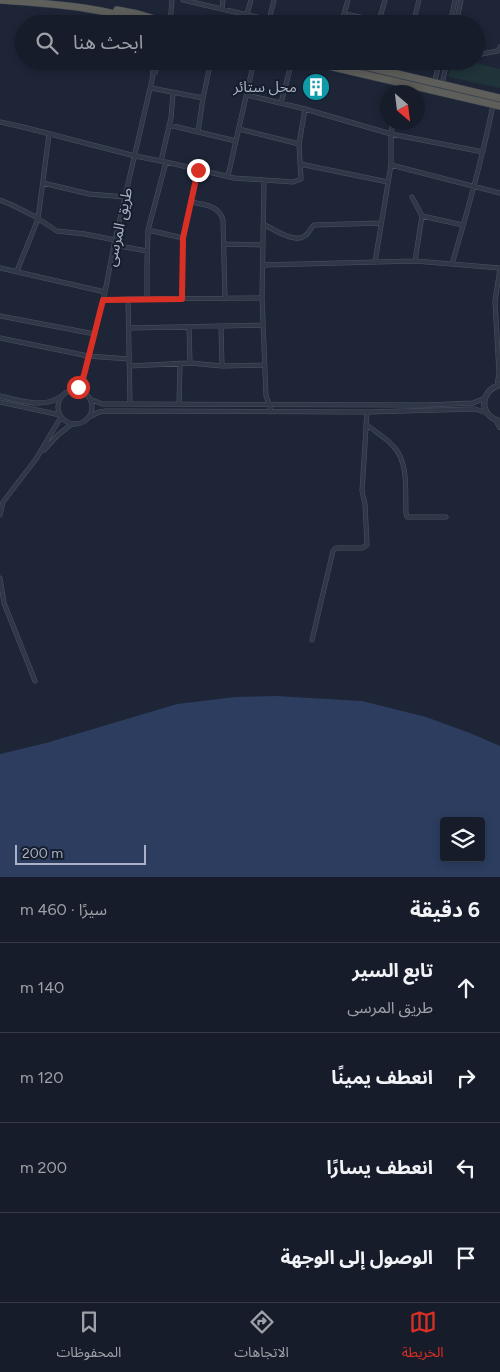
<!DOCTYPE html>
<html lang="ar">
<head>
<meta charset="utf-8">
<style>
	:root { --surface:#161c29; --page:#1f2531; --text:#f1f3f6; --muted:#9ea1a8; --line:#353a46; --accent:#d93025 }
	body { margin:0; font-family:Figtree,"Noto Sans Arabic",sans-serif; background:var(--page); color:var(--text); direction:rtl }
	.controls { position:absolute; right:15px; bottom:15px; display:grid; overflow:hidden; border-radius:5px; box-shadow:0 2px 8px #0003 }
	.controls button { width:45px; height:45px; display:grid; place-items:center; padding:0; border:0; border-bottom:1px solid var(--line); background:var(--surface); color:var(--text); font:25px sans-serif }
	.compass { position:absolute; left:380px; top:85px; width:45px; height:45px; border-radius:50%; background:var(--surface); box-shadow:0 2px 8px #0003; rotate:152deg }
	.scale { position:absolute; left:15px; bottom:12px; width:131px; box-sizing:border-box; padding-left:5px; border:2px solid #aab2c5; border-top:0; font-size:14px; line-height:18px; white-space:nowrap; color:#aab2c5; -webkit-text-stroke:4px #161d2c; paint-order:stroke }
	.stop { position:absolute; width:15px; height:15px; margin:-11px; border:4px solid #d93025; border-radius:50%; background:#fff }
	.stop.end { background:#d93025; border-color:#fff; box-shadow:0 1px 5px #0008 }
	.list { margin:0; padding:0; list-style:none }
	h2 { display:flex; justify-content:space-between; align-items:center; height:65px; margin:0; padding:0 20px; font-size:21px }
	h2 small { font-size:16px; font-weight:400; color:var(--muted) }
	.list li { display:grid; grid-template-columns:32px 1fr auto; gap:15px; align-items:center; box-sizing:border-box; height:90px; padding:0 20px; border-top:1px solid var(--line) }
	.list b { display:block; font-size:19px; white-space:nowrap }
	.list p { margin:0; font-size:16px; white-space:nowrap; color:var(--muted) }
	.list em { font-size:16px; font-style:normal; color:var(--muted) }
	.icon { flex:none; width:28px; height:28px; fill:none; stroke:currentColor; stroke-width:2; stroke-linecap:round; stroke-linejoin:round }
	.map { position:relative; flex:none; width:500px; height:877px; overflow:hidden; direction:ltr }
	.search { position:absolute; background:var(--surface); box-shadow:0 2px 8px #0003; left:15px; right:15px; top:15px; height:55px; display:flex; align-items:center; gap:12px; box-sizing:border-box; padding:0 18px; border-radius:28px; color:var(--muted); font-size:19px }
	.sheet { height:425px; background:var(--surface) }
	nav { display:flex; justify-content:space-around; align-items:center; box-sizing:border-box; height:70px; border-top:1px solid var(--line); background:var(--surface); font-size:14px; color:var(--muted) }
	nav a { display:grid; justify-items:center; gap:2px }
	nav .on { color:var(--accent) }
	.map>svg:first-child { display:block }
</style>
</head>
<body>
<div class="map">
<svg width="500" height="877" viewBox="0 0 500 877">
	<rect width="100%" height="100%" fill="#1d2537"/>
	<path fill="#1f3338" d="M452 61H469L500 69V88L448 77Z"/>
	<path fill="#2c3d5f" fill-rule="evenodd" d="M276 696 362 701 426 717 470 733 500 746V877H0V754L46 743 177 704 235 697ZM444 821H481V858H444Z"/>
	<g fill="none" stroke-linecap="round" stroke-linejoin="round">
		<defs>
			<path id="minor" d="M183 0 261 18 278 24
				M222 9 223 0
				M247 14 251 0
				M345 14 374 20 379 18 387 19 408 24
				M170 24 172 0
				M268 24 274 0
				M341 24 348 0
				M378 24 385 0
				M413 24 419 0
				M450 24 455 0
				M456 24 461 0
				M476 55 498 51 500 47
				M415 61 438 67
				M155 73 159 61
				M434 83 440 61
				M442 84 447 61
				M151 88 203 98
				M399 92 401 84
				M247 95 305 109 391 134 483 152
				M281 103 292 61
				M0 122 23 127 135 156 166 162 234 178 293 182 301 179 299 144 305 109
				M169 125 236 141
				M239 129 299 144
				M198 132 203 98 211 61
				M161 161 171 118 173 93
				M300 164 388 182
				M391 165 500 193
				M228 176 254 61
				M264 181 262 298 266 396 270 406V412
				M43 183 89 194 125 197
				M412 197 422 216 463 225
				M0 200 10 204 34 216 57 231 85 234 115 240
				M191 202C204 205 219 205 223 220L225 298
				M263 224C274 229 295 245 306 235 310 232 310 228 314 225L381 223
				M148 230 183 238
				M224 244 263 245
				M114 245 147 251
				M415 261 422 216
				M375 262 391 165V134L393 122
				M452 264C468 210 482 160 493 105
				M263 265 415 261 500 268
				M0 268 105 292
				M17 271 38 219 49 134
				M128 299 130 404
				M147 299V266L148 230 166 162
				M182 299 183 238 198 170
				M103 300 128 299 262 298
				M0 316 95 334
				M221 326 222 366
				M189 327 190 363
				M129 328 263 325
				M0 338 88 356 129 359
				M130 366 190 363 222 366 265 365
				M497 386 499 373 495 301 500 269
				M75 390 79 385 83 377
				M58 407a17 17 0 1 1 34 0a17 17 0 1 1-34 0Z
				M85 393 84 375 105 292 115 240 152 80 154 61
				M0 396C18 400 43 409 60 397
				M90 399 102 404H108L427 405 473 403 485 398
				M0 402 60 415
				M179 404 180 363
				M89 417 99 412 107 411 367 412 475 409 487 413
				M366 424C375 432 387 438 394 447 409 463 405 493 406 513L407 517H446
				M44 450 59 434 72 424
				M0 515 3 502 36 459 61 417
				M0 578 4 603 35 681
				M312 640 333 551 336 548H362L367 545 365 504 362 491 367 412"/>
			<path id="tertiary" d="M500 385C479 391 479 416 500 421
				M496 420 500 427"/>
			<path id="trunk" d="M0 0C49 4 101 6 148 24
				M117 10 138 14 172 24
				M307 61 500 106
				M343 61 500 98"/>
		</defs>
		<use href="#minor" stroke="#4b5263" stroke-width="5"/>
		<use href="#tertiary" stroke="#4b5263" stroke-width="6"/>
		<use href="#trunk" stroke="#383f4f" stroke-width="8"/>
		<use href="#minor" stroke="#303848" stroke-width="4"/>
		<use href="#tertiary" stroke="#303848" stroke-width="5"/>
		<use href="#trunk" stroke="#5e5e5a" stroke-width="7"/>
	</g>
	<g fill="none" stroke-linecap="round" stroke-linejoin="round">
		<path stroke="#d93025" stroke-width="6" d="M78 387 84 375 103 300 182 299 183 238 198 170"/>
	</g>
	<defs>
		<symbol id="building-disc" viewBox="-11 -11 22 22"><circle r="9.5" fill="#0f9aa8" stroke="#161d2c"/><path d="M-4-6H4V6H1V3H-1V6H-4ZM-2.5-4.3h1.7v1.8h-1.7ZM.8-4.3h1.7v1.8H.8ZM-2.5-1h1.7V.8h-1.7ZM.8-1h1.7V.8H.8Z" fill="#fff"/></symbol>
	</defs>
	<g fill-rule="evenodd">
		<use href="#building-disc" x="300" y="71" width="32" height="32"/>
	</g>
	<g text-anchor="middle" stroke-width="4" stroke-linejoin="round" paint-order="stroke">
		<g font-size="15" fill="#aab2c5" stroke="#161d2c" text-anchor="end">
			<text x="297" y="92">محل ستائر</text>
		</g>
		<g font-size="15" fill="#aab2c5" stroke="#161d2c">
			<text transform="translate(119 227) rotate(-78)" y="5">طريق المرسى</text>
		</g>
	</g>
</svg>
<div class="controls">
<button><svg class="icon" aria-label="layers" viewBox="0 0 24 24"><path d="M12 4l9 5-9 5-9-5zM3 14l9 5 9-5"/></svg></button>
</div>
<svg class="compass" viewBox="-18 -18 36 36"><path d="M0-13l5 13h-10z" fill="#e53935"/><path d="M0 13l5-13h-10z" fill="#9ea1a8"/></svg>
<div class="scale">200 m</div>
<div class="stop" style="left:78px;top:387px"></div>
<div class="stop end" style="left:198px;top:170px"></div>
<div class="search"><svg class="icon" aria-label="search" viewBox="0 0 24 24"><circle cx="10" cy="10" r="6"/><path d="M15 15l6 6"/></svg>ابحث هنا</div>
</div>
<section class="sheet">
<h2>6 دقيقة<small>سيرًا · 460 m</small></h2>
<ul class="list">
<li><svg class="icon" aria-label="ahead" viewBox="0 0 24 24"><path d="M12 20V5M6 11l6-6 6 6"/></svg><div><b>تابع السير</b><p>طريق المرسى</p></div><em>140 m</em></li>
<li><svg class="icon" aria-label="right" viewBox="0 0 24 24"><path d="M7 20v-9h11M14 6l5 5-5 5"/></svg><div><b>انعطف يمينًا</b></div><em>120 m</em></li>
<li><svg class="icon" aria-label="left" viewBox="0 0 24 24"><path d="M17 20v-9H6M10 6l-5 5 5 5"/></svg><div><b>انعطف يسارًا</b></div><em>200 m</em></li>
<li><svg class="icon" aria-label="arrive" viewBox="0 0 24 24"><path d="M6 21V4h12l-3 4 3 4H6"/></svg><div><b>الوصول إلى الوجهة</b></div></li>
</ul>
</section>
<nav>
<a class="on"><svg class="icon" aria-label="map" viewBox="0 0 24 24"><path d="M3 6l6-2 6 2 6-2v14l-6 2-6-2-6 2zM9 4v14M15 6v14"/></svg>الخريطة</a>
<a><svg class="icon" aria-label="directions" viewBox="0 0 24 24"><path d="M12 3l9 9-9 9-9-9zM9 14v-3h6M13 9l2 2-2 2"/></svg>الاتجاهات</a>
<a><svg class="icon" aria-label="saved" viewBox="0 0 24 24"><path d="M7 4h10v16l-5-4-5 4z"/></svg>المحفوظات</a>
</nav>
</body>
</html>
